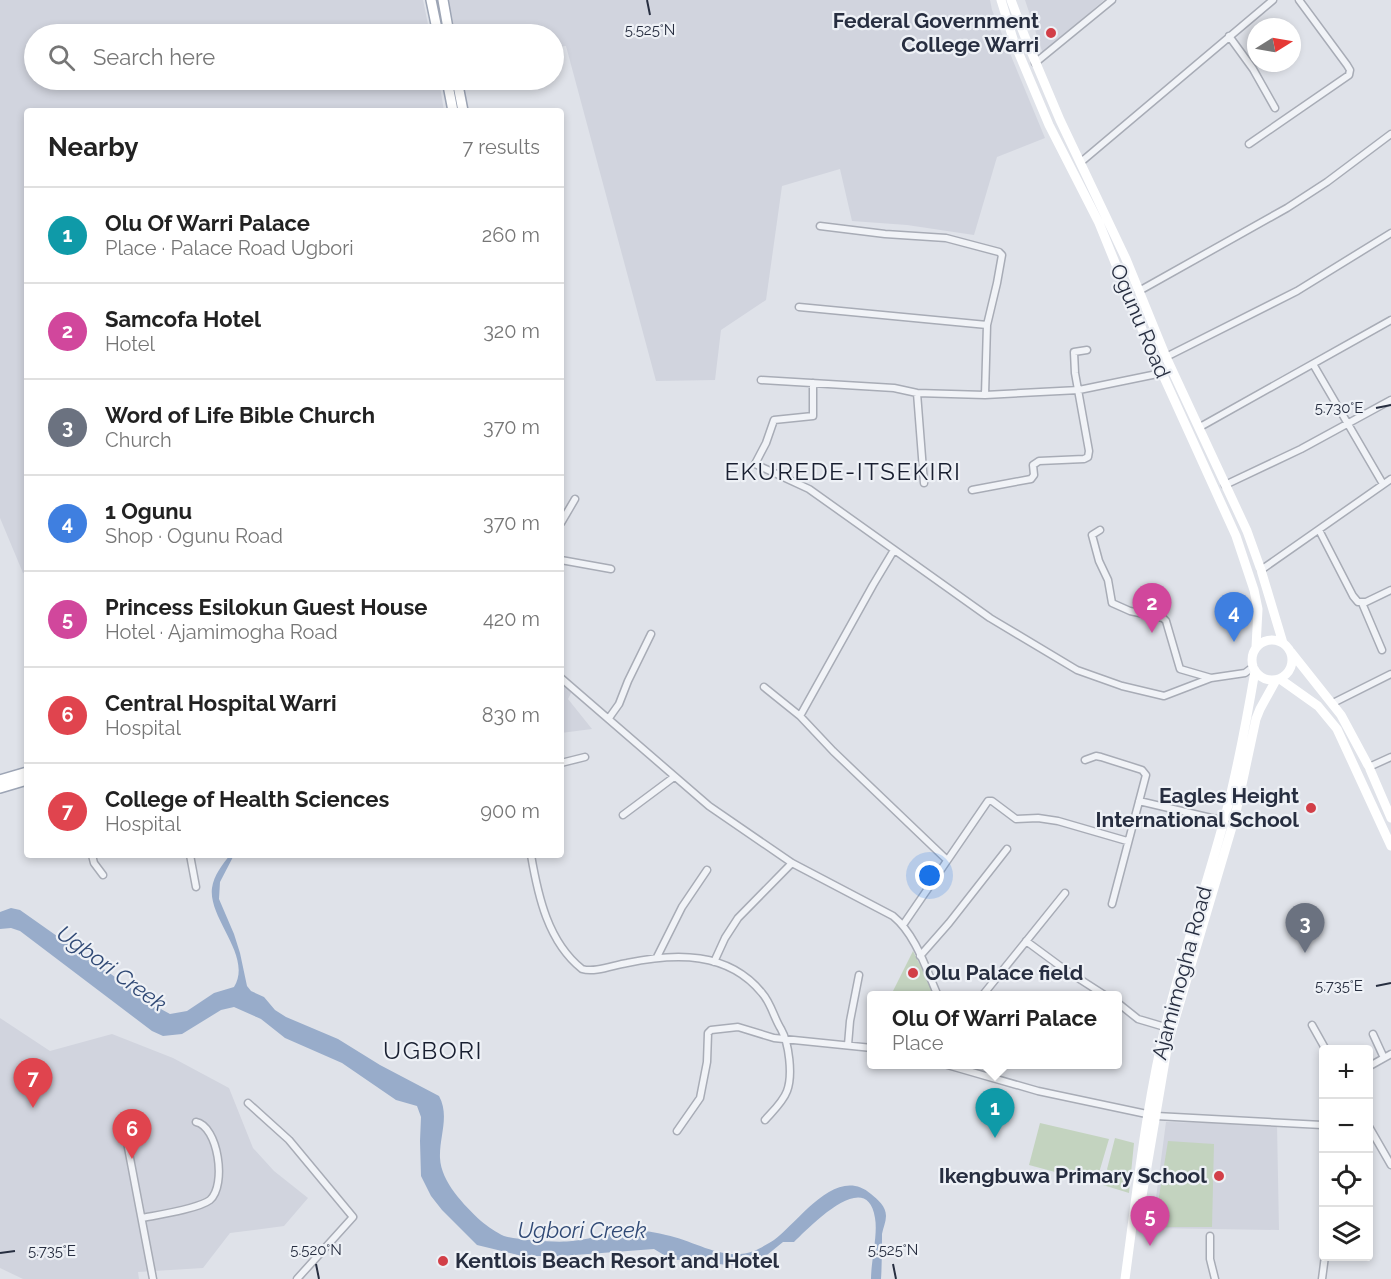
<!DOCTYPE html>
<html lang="en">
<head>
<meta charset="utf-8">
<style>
	:root { --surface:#fff; --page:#f6f6f6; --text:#222; --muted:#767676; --line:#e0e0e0; --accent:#d23f48 }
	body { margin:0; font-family:Raleway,sans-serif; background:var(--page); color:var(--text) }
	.controls { position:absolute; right:18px; bottom:18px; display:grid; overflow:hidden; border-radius:6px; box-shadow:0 3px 9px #0003 }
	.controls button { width:54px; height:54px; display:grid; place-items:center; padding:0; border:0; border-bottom:2px solid var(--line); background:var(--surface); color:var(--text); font:30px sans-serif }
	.compass { position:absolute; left:1247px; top:18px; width:54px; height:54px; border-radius:50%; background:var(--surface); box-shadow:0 3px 9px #0003; rotate:79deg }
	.you { position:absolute; left:930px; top:876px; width:21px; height:21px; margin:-15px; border:4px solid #fff; border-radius:50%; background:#1a73e8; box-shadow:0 0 0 9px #1a73e833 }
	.badge { display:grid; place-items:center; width:39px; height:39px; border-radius:50%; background:var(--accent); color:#fff; font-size:20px; font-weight:700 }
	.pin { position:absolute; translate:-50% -50px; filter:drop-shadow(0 2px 3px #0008) }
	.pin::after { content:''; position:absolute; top:32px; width:21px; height:18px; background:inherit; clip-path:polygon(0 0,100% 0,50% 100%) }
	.popup { position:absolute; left:867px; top:991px; width:255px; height:78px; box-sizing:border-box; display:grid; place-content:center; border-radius:6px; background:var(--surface); filter:drop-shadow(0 2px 4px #0005); font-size:20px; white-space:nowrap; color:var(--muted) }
	.popup b { font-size:22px; color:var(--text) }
	.popup::after { content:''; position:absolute; left:50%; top:100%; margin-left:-12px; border:12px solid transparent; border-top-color:var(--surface) }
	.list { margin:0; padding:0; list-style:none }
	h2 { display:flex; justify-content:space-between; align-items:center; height:78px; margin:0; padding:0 24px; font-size:26px }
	h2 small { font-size:20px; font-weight:400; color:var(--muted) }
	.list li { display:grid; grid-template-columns:39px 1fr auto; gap:18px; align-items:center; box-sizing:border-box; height:96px; padding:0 24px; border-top:2px solid var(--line) }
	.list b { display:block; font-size:22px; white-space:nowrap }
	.list p { margin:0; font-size:20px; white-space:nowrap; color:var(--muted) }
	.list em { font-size:20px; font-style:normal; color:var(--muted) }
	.icon { flex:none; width:33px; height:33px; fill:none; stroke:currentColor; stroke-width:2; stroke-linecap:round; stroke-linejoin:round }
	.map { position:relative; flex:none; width:1391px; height:1279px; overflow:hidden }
	.search { position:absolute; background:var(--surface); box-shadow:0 3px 9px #0003; left:24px; top:24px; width:540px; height:66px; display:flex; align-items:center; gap:15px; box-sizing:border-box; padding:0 21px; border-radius:33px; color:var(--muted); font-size:22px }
	.panel { position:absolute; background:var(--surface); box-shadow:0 3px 9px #0003; left:24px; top:108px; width:540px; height:750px; border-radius:6px }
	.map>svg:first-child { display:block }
</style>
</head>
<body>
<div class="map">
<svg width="1391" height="1279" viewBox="0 0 1391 1279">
	<rect width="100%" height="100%" fill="#dfe2e9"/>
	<path fill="#d1d4de" d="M0 0H423L430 34H34V80H439L444 111H27V571L23 573 0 518Z
		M445 0H990L992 10 1045 138 997 157 974 235 907 225 852 221 840 169 782 186 766 300 721 330 715 380 656 381 566 46 554 47V34H451Z
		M1025 0H1104L1043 54Z
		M561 679 571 687V693L568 699 592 729 561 733Z
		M0 1018 50 1051 112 1034 173 1058 229 1088 253 1148 274 1171 308 1198 284 1226 230 1233 203 1268 138 1272 139 1279H23L0 1268Z
		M1166 1122 1277 1124 1279 1230 1152 1228Z"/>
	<path fill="#c3d3bf" d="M913 951 935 995H891Z
		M1040 1123 1109 1139 1096 1183 1029 1165Z
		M1115 1138 1134 1143 1129 1193 1103 1185Z
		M1168 1141 1214 1144 1212 1227H1154Z"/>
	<path fill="#98acca" d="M230 855H234L220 882 219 899 234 934 240 953 247 986 251 991 264 997 275 1010 286 1017 338 1039 380 1065 439 1096C450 1116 439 1137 440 1158 441 1182 464 1205 481 1221 487 1226 497 1233 504 1236 517 1240 559 1243 572 1241 595 1239 617 1229 640 1230 648 1231 658 1233 666 1235 696 1241 723 1262 754 1251 760 1248 768 1244 774 1240 799 1222 836 1164 871 1194 878 1200 886 1206 886 1216 886 1222 883 1228 882 1234 882 1249 882 1264 881 1279H871C871 1261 878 1234 875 1218 867 1166 809 1228 794 1242H783L762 1259 743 1264 726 1265 688 1259 676 1260 669 1258 654 1249 562 1256H522L477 1245 442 1210 431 1196 421 1176 420 1141 421 1117 417 1106 396 1100 342 1063 285 1038 261 1019 234 1007 221 1010 182 1034 163 1036 152 1031 20 931 11 928 0 929V912L11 908 20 910 159 1008 170 1014 187 1011 214 993 234 987C253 956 208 919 212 888 214 875 222 865 230 855Z"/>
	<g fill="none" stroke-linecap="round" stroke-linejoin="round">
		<defs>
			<path id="minor" d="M1229 36 1253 69 1275 108
				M1035 63 1112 0
				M1249 144 1349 75 1350 70 1347 65 1299 0
				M1081 162 1273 0
				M820 226 885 234 946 238 999 252 1002 255 997 283 987 325 985 395
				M1139 291 1287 208 1327 182 1391 134
				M799 307 987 325
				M1166 357 1297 291 1391 233
				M1313 364 1383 484
				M761 380 894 388 917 393 985 395 1079 390 1162 373
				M813 383V416L774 420 766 443 755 464 809 489 990 618 1077 670 1122 686 1164 696 1211 678 1245 673 1253 667
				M917 393 924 483
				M1200 427 1391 320
				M1225 485 1301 449 1391 400
				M972 490 1031 479 1034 475 1033 465 1039 461 1084 459 1088 457 1089 451 1075 373 1074 352 1087 350
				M561 523 575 499
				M1100 530 1092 535 1099 561 1108 580 1112 603 1130 611 1163 618 1166 621 1180 669 1211 678
				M1319 530 1353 596 1358 602H1366L1391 590
				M561 560 611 569
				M1261 570 1391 479
				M1362 603 1382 650
				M561 678 709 806 792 863 893 916C916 935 926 969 938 996
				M764 687 800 716 833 751 947 860
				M1333 703 1391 674
				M800 716 873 585 894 550
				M609 718 619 704 628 681 651 634
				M1085 760 1096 756 1101 757 1142 770 1146 775 1112 904
				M561 763 585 757
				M1369 767 1391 757
				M1139 801 1224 821
				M623 815 674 777
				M92 855 94 863 103 875
				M190 855 196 887
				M531 855C538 896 548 942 582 969 595 973 614 965 627 963 675 953 728 951 762 993 771 1003 774 1018 781 1029 789 1043 793 1075 787 1091 783 1102 772 1112 765 1120
				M903 925 988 801H992L1016 819 1038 818 1058 821 1127 841
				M1026 941 1064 969 1106 996
				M920 956 949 923 1007 849
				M657 957 682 907 707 870
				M714 962 725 938 738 918 792 863
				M982 996 1065 893
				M1118 1003 1138 1019 1165 1027
				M1312 1025 1326 1050
				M1373 1034 1384 1058
				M848 1045 850 1021 859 975
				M944 1064 1038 1091 1156 1116 1322 1125
				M1368 1067 1391 1054
				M248 1103 289 1140 353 1217 297 1279
				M1368 1125 1391 1165
				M677 1131 700 1098 707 1062 708 1033 711 1030 738 1027 774 1038 872 1048
				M126 1137 153 1279
				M142 1218C157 1215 198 1209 210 1200 227 1185 218 1126 196 1122
				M1210 1236V1259L1215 1279
				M1322 1279 1325 1256"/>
			<path id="primary" d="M431 0 438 34
				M443 0 449 34
				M447 80 453 111
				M457 80 463 111
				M0 780 27 772
				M0 788 27 780"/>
		</defs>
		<use href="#minor" stroke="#a8acb6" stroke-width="9"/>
		<use href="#primary" stroke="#9da5b5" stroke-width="12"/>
		<use href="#minor" stroke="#f1f3f7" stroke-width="6"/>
		<path stroke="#fff" stroke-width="9" d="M1001 0 1014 42 1049 125 1099 223 1142 329 1236 536 1254 590 1258 609 1256 647
			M1011 0 1025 37 1060 120 1126 259 1166 357 1247 531 1261 570 1283 643
			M1252 660a20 20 0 1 1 40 0a20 20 0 1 1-40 0Z
			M1291 652 1341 715 1369 767 1391 818
			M1280 679 1318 706 1337 729 1391 846
			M1142 1196 1168 1043 1235 817 1256 719 1260 709 1276 680
			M1125 1279C1137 1192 1146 1104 1167 1019 1184 949 1208 882 1226 813 1238 766 1247 718 1255 671"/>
		<use href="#primary" stroke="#fff" stroke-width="9"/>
	</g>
	<path fill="none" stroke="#272e40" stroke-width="2" d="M647 0 650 15M1376 408 1391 405M1376 986 1391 983M0 1253 15 1251M316 1264 319 1279M893 1264 896 1279"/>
	<g fill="#d23f48" stroke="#eef1f6" stroke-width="2">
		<circle cx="1051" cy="33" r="6"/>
		<circle cx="1311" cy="808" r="6"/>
		<circle cx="913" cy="973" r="6"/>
		<circle cx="1219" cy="1176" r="6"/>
		<circle cx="443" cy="1261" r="6"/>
	</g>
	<g text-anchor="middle" stroke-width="4.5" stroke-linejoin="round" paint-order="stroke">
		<g font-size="21" font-weight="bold" fill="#272e40" stroke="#eef1f6" text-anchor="end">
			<text x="1039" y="28">Federal Government<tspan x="1039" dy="24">College Warri</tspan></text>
			<text x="1299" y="803">Eagles Height<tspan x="1299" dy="24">International School</tspan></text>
			<text x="925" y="980" text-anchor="start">Olu Palace field</text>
			<text x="1207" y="1183">Ikengbuwa Primary School</text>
			<text x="455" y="1268" text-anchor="start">Kentlois Beach Resort and Hotel</text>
		</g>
		<g font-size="21" fill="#272e40" stroke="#eef1f6">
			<text transform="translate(1140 321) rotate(67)" y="7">Ogunu Road</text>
			<text transform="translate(1182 973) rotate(-75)" y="7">Ajamimogha Road</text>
		</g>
		<g font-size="22" font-style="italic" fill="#304975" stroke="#eef1f6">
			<text transform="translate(112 968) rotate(36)" y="8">Ugbori Creek</text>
			<text x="582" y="1238">Ugbori Creek</text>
		</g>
		<g font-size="24" letter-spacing="1.5" fill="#191f31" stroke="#eef1f6">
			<text x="843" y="480">EKUREDE-ITSEKIRI</text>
			<text x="433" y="1059">UGBORI</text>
		</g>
	</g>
	<g font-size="15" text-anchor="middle" fill="#272e40" stroke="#eef1f6" stroke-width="4.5" stroke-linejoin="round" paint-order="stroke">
		<text x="650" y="35">5.525°N</text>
		<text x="1339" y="413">5.730°E</text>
		<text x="1339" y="991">5.735°E</text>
		<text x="316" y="1255">5.520°N</text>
		<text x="893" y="1255">5.525°N</text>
		<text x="52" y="1256">5.735°E</text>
	</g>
</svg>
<div class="controls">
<button>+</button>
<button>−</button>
<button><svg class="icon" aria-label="locate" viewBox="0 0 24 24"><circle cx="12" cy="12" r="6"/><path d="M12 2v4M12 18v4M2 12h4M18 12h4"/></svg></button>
<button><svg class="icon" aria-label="layers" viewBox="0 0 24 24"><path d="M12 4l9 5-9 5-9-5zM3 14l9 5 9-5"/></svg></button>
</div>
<svg class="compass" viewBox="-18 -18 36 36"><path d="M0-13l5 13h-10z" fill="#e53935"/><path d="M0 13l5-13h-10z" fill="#767676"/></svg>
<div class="you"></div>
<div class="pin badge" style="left:995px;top:1138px;background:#0f9aa8">1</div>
<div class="popup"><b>Olu Of Warri Palace</b>Place</div>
<div class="pin badge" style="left:1152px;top:633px;background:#d1479c">2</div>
<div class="pin badge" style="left:1305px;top:953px;background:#6b7280">3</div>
<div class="pin badge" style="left:1234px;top:642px;background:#3f7fe0">4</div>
<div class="pin badge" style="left:1150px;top:1246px;background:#d1479c">5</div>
<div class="pin badge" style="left:132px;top:1159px;background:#e0444e">6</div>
<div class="pin badge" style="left:33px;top:1108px;background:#e0444e">7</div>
<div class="search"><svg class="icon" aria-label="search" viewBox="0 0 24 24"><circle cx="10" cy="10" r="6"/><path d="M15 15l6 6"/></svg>Search here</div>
<section class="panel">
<h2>Nearby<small>7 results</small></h2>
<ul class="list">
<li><span class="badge" style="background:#0f9aa8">1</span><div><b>Olu Of Warri Palace</b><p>Place · Palace Road Ugbori</p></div><em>260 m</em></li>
<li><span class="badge" style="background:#d1479c">2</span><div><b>Samcofa Hotel</b><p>Hotel</p></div><em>320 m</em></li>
<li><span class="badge" style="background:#6b7280">3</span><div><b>Word of Life Bible Church</b><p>Church</p></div><em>370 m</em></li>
<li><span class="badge" style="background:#3f7fe0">4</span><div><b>1 Ogunu</b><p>Shop · Ogunu Road</p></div><em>370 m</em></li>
<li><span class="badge" style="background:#d1479c">5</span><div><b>Princess Esilokun Guest House</b><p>Hotel · Ajamimogha Road</p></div><em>420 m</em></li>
<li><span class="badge" style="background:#e0444e">6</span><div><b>Central Hospital Warri</b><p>Hospital</p></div><em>830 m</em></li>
<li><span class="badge" style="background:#e0444e">7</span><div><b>College of Health Sciences</b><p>Hospital</p></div><em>900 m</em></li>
</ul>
</section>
</div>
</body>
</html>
